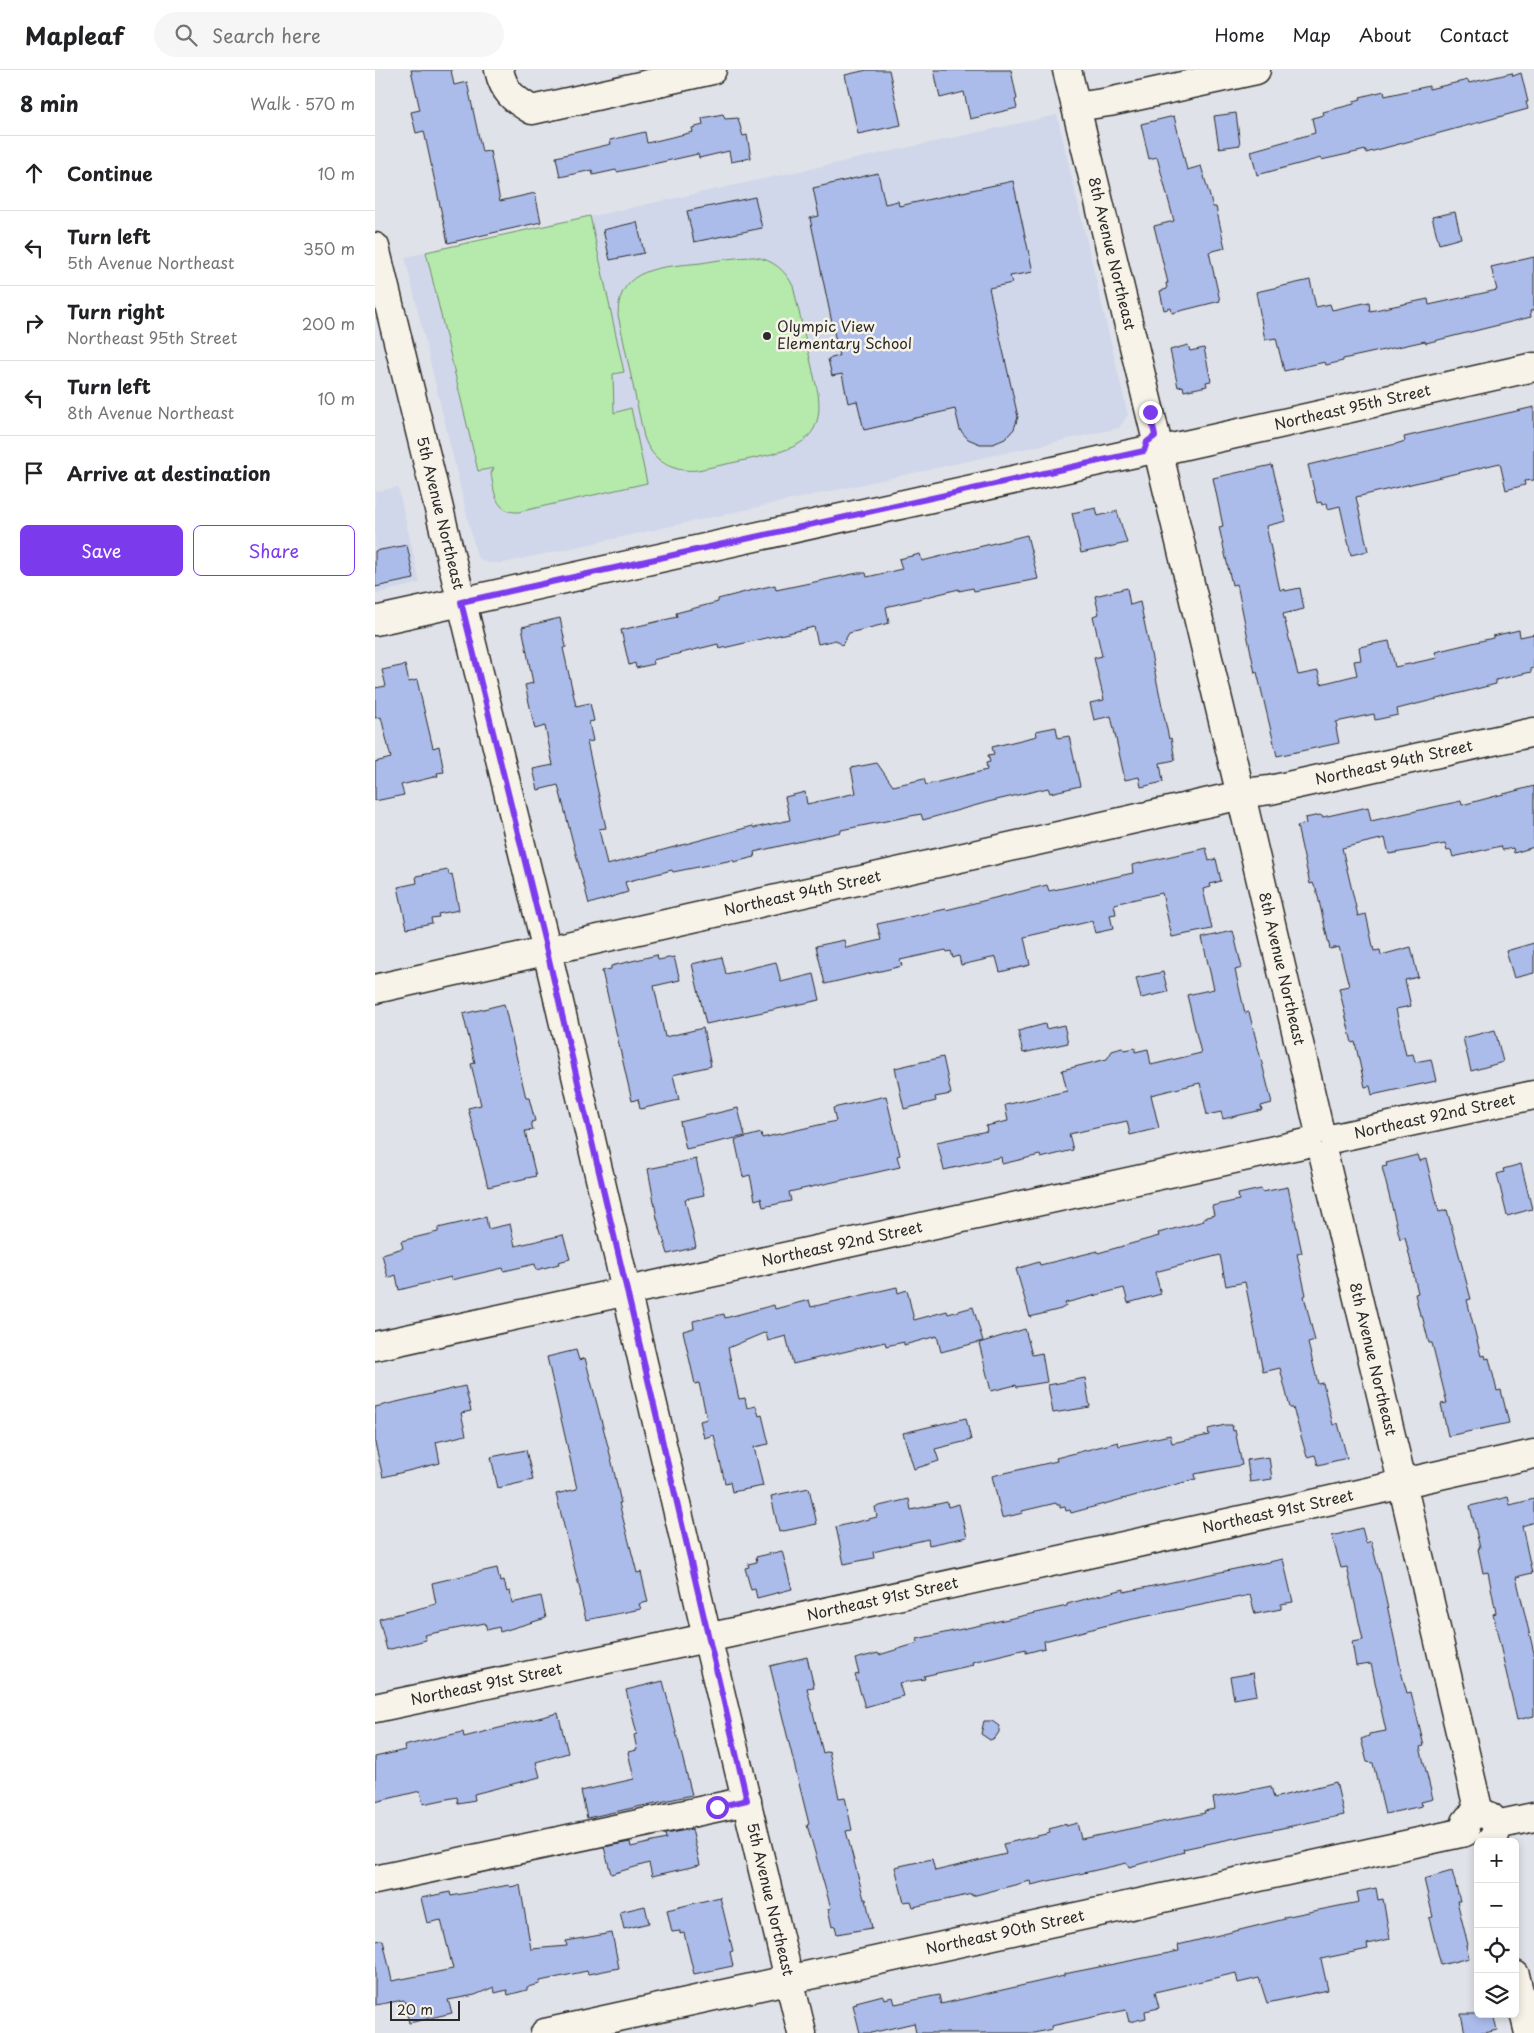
<!DOCTYPE html>
<html lang="en">
<head>
<meta charset="utf-8">
<style>
	:root { --surface:#fff; --page:#f6f6f6; --text:#202124; --muted:#757577; --line:#e0e0e0; --accent:#7c3aed }
	body { margin:0; font-family:"Playpen Sans",sans-serif; background:var(--page); color:var(--text) }
	.controls { position:absolute; right:15px; bottom:15px; display:grid; overflow:hidden; border-radius:8px; box-shadow:0 2px 8px #0003 }
	.controls button { width:45px; height:45px; display:grid; place-items:center; padding:0; border:0; border-bottom:1px solid var(--line); background:var(--surface); color:var(--text); font:25px sans-serif }
	.scale { position:absolute; left:15px; bottom:12px; width:70px; box-sizing:border-box; padding-left:5px; border:2px solid #2b2b2b; border-top:0; font-size:14px; line-height:18px; white-space:nowrap; color:#2b2b2b; -webkit-text-stroke:4px #f7f3e8; paint-order:stroke }
	.stop { position:absolute; width:15px; height:15px; margin:-11px; border:4px solid #7c3aed; border-radius:50%; background:#fff }
	.stop.end { background:#7c3aed; border-color:#fff; box-shadow:0 1px 5px #0008 }
	.list { margin:0; padding:0; list-style:none }
	h2 { display:flex; justify-content:space-between; align-items:center; height:65px; margin:0; padding:0 20px; font-size:21px }
	h2 small { font-size:16px; font-weight:400; color:var(--muted) }
	.list li { display:grid; grid-template-columns:32px 1fr auto; gap:15px; align-items:center; box-sizing:border-box; height:75px; padding:0 20px; border-top:1px solid var(--line) }
	.list b { display:block; font-size:19px; white-space:nowrap }
	.list p { margin:0; font-size:16px; white-space:nowrap; color:var(--muted) }
	.list em { font-size:16px; font-style:normal; color:var(--muted) }
	.actions { display:flex; gap:10px; padding:15px 20px }
	.actions a { flex:1; padding:11px 0; border:1px solid var(--accent); border-radius:8px; text-align:center; font-size:18px; color:var(--accent) }
	.actions .main { background:var(--accent); color:#fff }
	.icon { flex:none; width:28px; height:28px; fill:none; stroke:currentColor; stroke-width:2; stroke-linecap:round; stroke-linejoin:round }
	.map { position:relative; flex:none; width:1159px; height:1963px; overflow:hidden }
	header { display:flex; align-items:center; gap:30px; box-sizing:border-box; height:70px; padding:0 25px; background:var(--surface); border-bottom:1px solid var(--line) }
	header strong { font-size:24px }
	nav { display:flex; gap:28px; margin-inline-start:auto; font-size:18px }
	.search { width:350px; height:45px; background:var(--page); display:flex; align-items:center; gap:12px; box-sizing:border-box; padding:0 18px; border-radius:28px; color:var(--muted); font-size:19px }
	main { display:flex }
	aside { flex:1; background:var(--surface) }
	.map>svg:first-child { display:block }
</style>
</head>
<body>
<header>
<strong>Mapleaf</strong>
<div class="search"><svg class="icon" aria-label="search" viewBox="0 0 24 24"><circle cx="10" cy="10" r="6"/><path d="M15 15l6 6"/></svg>Search here</div>
<nav><a>Home</a><a>Map</a><a>About</a><a>Contact</a></nav>
</header>
<main>
<aside>
<h2>8 min<small>Walk · 570 m</small></h2>
<ul class="list">
<li><svg class="icon" aria-label="ahead" viewBox="0 0 24 24"><path d="M12 20V5M6 11l6-6 6 6"/></svg><div><b>Continue</b></div><em>10 m</em></li>
<li><svg class="icon" aria-label="left" viewBox="0 0 24 24"><path d="M17 20v-9H6M10 6l-5 5 5 5"/></svg><div><b>Turn left</b><p>5th Avenue Northeast</p></div><em>350 m</em></li>
<li><svg class="icon" aria-label="right" viewBox="0 0 24 24"><path d="M7 20v-9h11M14 6l5 5-5 5"/></svg><div><b>Turn right</b><p>Northeast 95th Street</p></div><em>200 m</em></li>
<li><svg class="icon" aria-label="left" viewBox="0 0 24 24"><path d="M17 20v-9H6M10 6l-5 5 5 5"/></svg><div><b>Turn left</b><p>8th Avenue Northeast</p></div><em>10 m</em></li>
<li><svg class="icon" aria-label="arrive" viewBox="0 0 24 24"><path d="M6 21V4h12l-3 4 3 4H6"/></svg><div><b>Arrive at destination</b></div></li>
</ul>
<div class="actions"><a class="main">Save</a><a>Share</a></div>
</aside>
<div class="map">
<svg width="1159" height="1963" viewBox="0 0 1159 1963">
	<rect width="100%" height="100%" fill="#e0e2e9"/>
	<filter id="ink" filterUnits="userSpaceOnUse"><feTurbulence type="fractalNoise" baseFrequency=".02" numOctaves="2"/><feDisplacementMap in="SourceGraphic" scale="10" xChannelSelector="R" yChannelSelector="G"/><feConvolveMatrix kernelMatrix="1 2 1 2 8 2 1 2 1" color-interpolation-filters="sRGB"/></filter>
	<g filter="url(#ink)">
		<path fill="#d0d7ea" d="M682 45 753 345 744 358 128 493H113L103 488 101 483 30 187Z
			M23 417 45 513 0 524V422Z"/>
		<path fill="#b5eaac" stroke="#708a6c" d="M215 146 249 302 238 304 239 343 256 338 272 413 143 442C120 443 119 421 116 403L119 398 103 401 51 182Z
			M380 187C398 190 410 200 418 216L443 323C450 372 419 379 380 388 361 392 342 396 323 400 298 403 277 391 269 367L243 245C243 196 289 197 326 193 344 190 362 187 380 187Z"/>
		<path fill="#abbceb" stroke="#2b2b2b" d="M36 0H76L79 15 92 12 107 82 115 81 125 131 160 123 166 152 73 173 49 61 41 63 36 42 45 40Z
			M492 0H514L526 55 483 64 470 5Z
			M559 0H636L642 29 640 30 642 38 595 49 589 22 565 28Z
			M1137 3 1138 6 1146 3 1153 32H1151L1153 39 991 83V80L946 90V88L882 105 876 81 940 63 937 48 949 45 948 42 979 34V31L986 29 985 27 1009 21 1010 26 1054 16V19L1093 10 1094 13Z
			M861 43 865 75 844 78 839 46Z
			M348 44 350 49 363 48 367 63 368 66 372 65 376 88 356 92 354 81 324 88 323 84 242 102 241 100 218 105 217 100 185 107 181 87 236 74 235 70 270 62 272 73 318 62 317 58 328 55 327 48Z
			M799 46 812 100 826 96 838 137H841L850 178 834 182 845 231 797 243 796 238 789 240 785 221 792 219 791 213H793L779 156 799 151 782 87 774 89 766 54Z
			M503 103 510 134 523 131 524 136 638 111 658 202 635 206 637 213 614 218 643 347 639 359 630 369 618 374H605L593 369 585 360 580 339 489 360 482 331 473 333 467 304 457 306 453 289 464 286 435 148 444 146 438 118Z
			M380 127 387 158 319 172 312 141Z
			M1080 142 1086 168 1064 174 1057 147Z
			M262 152 269 183 235 190 228 160Z
			M1159 187V240L1155 241 1156 247 1051 273 1050 271 968 289V291L951 295 950 292 909 301 901 268 890 270 881 222 935 210 941 237 955 234 957 240 994 232 995 241 1053 229 1054 235 1122 220 1116 197Z
			M813 275 815 281 829 278 836 311 831 312 832 316 809 321 808 316 803 317 795 280Z
			M1159 337V410L1149 411 1150 415 1131 420 1125 393 981 427 993 481 976 485 965 436 953 439 952 433 947 435 946 432 942 433 933 395 1021 374 1030 371 1029 367Z
			M897 395 911 451 891 456 905 520 910 519V521L925 518 929 539 908 544 923 605 943 601 946 614 982 605 979 591 986 590 984 577 1014 571 1020 597 1062 588 1060 582 1118 568V566L1144 560 1145 567 1159 564V598L1156 599V602L1121 610V614L1022 639 1023 645 1000 650 999 644 961 652 962 657 961 658 964 673 902 686 882 602 880 603 862 514 857 515 844 457 848 456 838 408Z
			M721 438 723 446 742 441 752 473 706 483 697 443Z
			M652 465 663 509 599 521 598 518 584 521V519L515 536 511 537 514 553 474 563 467 575 461 570 443 574 439 557 344 579 343 574 278 590 279 594 261 598 260 593 254 595 246 560 302 547 301 543 343 532V529L378 520 400 515 401 520 483 503H491L492 507 527 499 524 489 545 484 547 491Z
			M32 475 39 509 0 517V481Z
			M752 518 755 535 765 532 794 669 796 668 800 690 785 693 788 712 766 717 764 707 750 710 736 646 719 650 715 633 729 630 719 588 727 586 718 546 724 544 720 526Z
			M185 548 191 577 188 578 201 636 215 633 219 651 214 652 218 671 212 672 231 758 224 759 232 795 378 756 379 758 415 750 410 727 430 722 432 734 481 723 476 698 502 693 518 716 549 709 551 715 612 700 611 693 615 692 613 685 619 684 617 677 662 666 661 661 681 657 683 668 694 666 705 716 675 723 673 718 613 732 548 750 546 744 466 760V762L453 765 379 782 380 787 359 792 358 790 298 802 297 800 250 812 253 822 214 834 183 715 163 720 158 699 178 695 170 656 160 659 150 615 158 613 147 557Z
			M30 595 34 612 42 610 58 678 64 676 69 702 62 703 63 706 26 715 29 725 0 731V692L16 688 6 647 0 648V618L11 616 7 600Z
			M1159 716V777L1139 783 1138 778 1128 780 1126 776 1078 787 1076 780 1072 781 1070 774 1014 784 1010 768 967 778 983 846 991 844 999 881 1005 880 1006 885 1036 877 1043 907 1030 910 1036 936 1021 939 1031 985 1038 984 1040 992 1056 989 1061 1011 997 1025 995 1016 990 1017 980 972 977 973 964 918 974 916 964 877 955 879 941 818H940L938 813 935 814 922 756 931 754 930 748 945 745 948 747 993 737 996 751 1086 731 1087 735Z
			M831 778 834 791 841 789 846 811 835 814 836 817 828 819 837 859 797 867 787 823 739 834 741 844 735 845 738 859 720 863 717 851 649 867 655 895 625 902 621 887 586 895 584 886 578 888 576 881 572 882 571 880 525 890 527 896 450 914 441 876 469 870 471 878 506 870 502 854 571 839V840L672 815 674 821 758 803 757 795Z
			M73 800 74 805 77 804 84 840 63 844 64 847 56 848 57 853 32 858 23 817 42 813 41 806Z
			M858 861 867 898 860 900 870 943 874 942 897 1033 886 1036 887 1040 848 1049 846 1042 832 1045 825 1013 776 1025 784 1058 755 1065 752 1051 694 1064 698 1080 666 1088 665 1085 627 1094 626 1087 569 1100 562 1072 612 1061 611 1056 633 1051 630 1035 692 1021 687 1000 732 989 737 981 747 978 750 980 760 978V982L773 979 776 995 826 983 812 925 839 919 827 868Z
			M1159 873V903L1139 908 1131 881Z
			M282 885 283 890 299 887 305 910 279 916 290 967 328 958 336 996 298 1005 304 1030 265 1039 263 1029 257 1031 227 901 236 899V896Z
			M347 887 351 904 401 892 406 912 439 904 445 930 331 954 317 894Z
			M788 902 793 922 766 928 761 908Z
			M129 934 151 1028H154L160 1051 156 1052 158 1060 150 1061 161 1106 113 1117 93 1038 106 1035 96 994 100 993 88 944Z
			M670 954 671 959 689 955 693 973 648 983 643 961Z
			M1120 960 1128 992 1096 1001 1088 968Z
			M568 987 576 1024 560 1027 561 1031 529 1039 520 998Z
			M511 1026 525 1085 522 1086 525 1097 414 1122 416 1131 388 1137 386 1128 380 1130 375 1105 368 1107 360 1070 386 1063 387 1068 461 1051 458 1038Z
			M363 1038 370 1066 311 1079 305 1052Z
			M1042 1085 1044 1091 1051 1089 1064 1142 1072 1140 1096 1229 1092 1230 1106 1286 1110 1285 1111 1289 1114 1288 1122 1321 1126 1320 1134 1353 1073 1366 1066 1334 1072 1333 1057 1273H1054L1047 1245H1045L1040 1224 1043 1223 1030 1167 1025 1169 1007 1097 1012 1096 1011 1093Z
			M321 1089 329 1125 310 1129 321 1177 293 1184 282 1148 273 1099Z
			M1146 1094 1157 1139 1132 1146 1122 1104 1129 1102 1128 1099Z
			M913 1117 927 1183 922 1184 931 1225 929 1226 940 1271 933 1273 943 1314 948 1313 958 1355 963 1353 972 1388 943 1395 940 1385 932 1387 918 1338H915L905 1298 888 1302 870 1212 851 1216 845 1185 780 1202 786 1224 753 1233 749 1218 690 1233 691 1236 686 1239 655 1247 641 1199 664 1192 665 1195 723 1181V1183L784 1166 783 1163 829 1151 828 1148 839 1145 837 1136 864 1130 863 1124 886 1119 887 1122Z
			M111 1147 113 1159 135 1154 140 1176 188 1165 195 1189 183 1192 184 1194 161 1200 160 1194 129 1201 128 1198 76 1210V1207L24 1220 21 1205 13 1208 7 1184 28 1178 26 1171 63 1162V1158Z
			M522 1217 523 1223 532 1220 539 1250 572 1241 573 1244 598 1237 608 1271 566 1282 562 1266 529 1275V1272L511 1276 510 1272 418 1294 411 1266 393 1271 391 1262 353 1278 364 1329 370 1328 372 1338 381 1336 384 1346 387 1345 394 1374 379 1377 388 1416 357 1422 355 1412 350 1413 339 1365 329 1368 325 1351 332 1349 324 1313 320 1314 308 1261 319 1258 318 1251 349 1244 350 1248 399 1235 400 1239 434 1230 436 1237Z
			M650 1259 657 1285 667 1283 672 1312 642 1317 641 1315 616 1321 604 1273Z
			M201 1280 204 1290 210 1288 236 1388 246 1433H244L262 1503 266 1502 273 1532 264 1534 266 1539 211 1550 205 1525 206 1524 181 1424 202 1419 172 1287Z
			M710 1308 715 1337 678 1343 673 1315Z
			M90 1316 96 1341 86 1343 91 1365 61 1372 65 1393 8 1407 0 1373V1337Z
			M591 1348 596 1370 560 1379 564 1391 539 1399 528 1363Z
			M850 1355H857L858 1361 860 1360 867 1395 820 1404 821 1409 696 1443 695 1440 691 1441 690 1437 685 1438V1435H682L681 1433 647 1441 648 1443 627 1448 617 1406 682 1391 681 1388 743 1372 744 1376 795 1365 797 1373 834 1365 833 1359Z
			M151 1380 158 1410 123 1418 116 1387Z
			M894 1387 897 1409 875 1412 872 1390Z
			M434 1418 442 1454 404 1462 396 1426Z
			M1133 1427 1135 1435 1159 1429V1452L1147 1456 1157 1503 1141 1507 1159 1583V1646L1142 1650 1118 1544 1121 1543 1113 1502 1108 1503 1103 1479 1105 1478 1095 1436Z
			M534 1429 536 1440 572 1432 573 1437 584 1434 592 1467 554 1475 553 1469 498 1482 499 1488 469 1494 461 1457 502 1447 500 1437Z
			M987 1458 991 1473 996 1471 1004 1502H1005L1027 1605 1032 1623 1036 1622 1049 1676 1045 1677 1058 1729 1046 1732 1047 1736 1010 1744 998 1693 992 1692 986 1669 994 1666V1664L1011 1661 996 1594 981 1596 977 1572 988 1570 972 1497 966 1498 957 1466Z
			M407 1481 417 1519 382 1528 380 1519 376 1520 370 1498 374 1497 373 1494 382 1492 381 1487Z
			M908 1489 918 1532 906 1534V1539L880 1544 875 1525 749 1551 669 1571 670 1578 651 1583V1579L597 1592 598 1595 549 1606 550 1609 524 1613 528 1626 490 1637 480 1605 484 1604 480 1589 503 1583 504 1585 543 1573 542 1569 692 1536V1534L749 1519V1522Z
			M122 1498 125 1512 129 1511 132 1522 135 1521 137 1533 166 1526 171 1548 125 1562 124 1557 112 1560 110 1553 49 1565 51 1570 12 1580 4 1549 61 1534 57 1513Z
			M432 1587 439 1617 432 1618 448 1683 454 1681 464 1728 470 1727 477 1760 471 1761 489 1829H491L497 1858 462 1864 460 1856 457 1857 453 1839 456 1838 432 1755 434 1754 395 1596Z
			M878 1603 882 1625 859 1629 855 1607Z
			M288 1611 317 1725 212 1748 206 1721 259 1709 253 1682 262 1680 259 1665 262 1664 251 1620Z
			M183 1643 193 1683 161 1692 165 1707 99 1724 100 1730 83 1733 82 1727 48 1734 45 1721 0 1732V1687L30 1680 29 1676 57 1669 88 1662 89 1667Z
			M609 1651H617L624 1656V1662L620 1668 615 1670 606 1664Z
			M961 1712 969 1745 808 1779 809 1782 754 1797 752 1793 656 1815 655 1811 597 1826V1824L538 1837 536 1831 529 1832 520 1797 557 1789 560 1801 631 1784 628 1774 675 1763 674 1759 691 1754V1756L702 1753 706 1769 830 1743 829 1741 840 1739 838 1728 896 1716 899 1728Z
			M317 1759 325 1795 277 1806 274 1793 236 1804 229 1777 255 1772 256 1777 291 1769 290 1764Z
			M1077 1801 1085 1831H1082L1093 1875H1091L1094 1888 1066 1895 1054 1848 1058 1847 1049 1809Z
			M134 1815 135 1817 145 1815 156 1879 192 1876 191 1871 237 1863 244 1898 213 1904 212 1901 165 1911V1914L152 1917V1920L133 1925 132 1920 120 1923 119 1917 100 1925 73 1930 77 1943 34 1953 29 1930 0 1935V1871L8 1870 17 1911 78 1899 66 1850 52 1853 46 1828 75 1822 76 1826Z
			M1001 1818 1003 1830 1008 1829 1015 1869 992 1874 993 1879 946 1889 953 1920 892 1933 884 1908 863 1913 861 1903 780 1922 784 1938 770 1941 771 1948 754 1952 751 1940 676 1956 677 1959 659 1963H541L539 1953 496 1963H485L478 1935 482 1934 481 1932 508 1925 509 1929 518 1927 520 1934 564 1925 566 1934 689 1906V1904L804 1881 803 1875 910 1849 909 1847 984 1832 982 1822Z
			M345 1827 358 1881 355 1882 358 1896 319 1904 309 1863 305 1864V1861L297 1862 292 1840Z
			M270 1836 274 1853 249 1859 245 1842Z
			M1086 1944H1118L1122 1960 1110 1963H1090Z"/>
		<g fill="none" stroke-linecap="round" stroke-linejoin="round">
			<defs>
				<g id="minor">
					<path d="M124 0C129 22 138 29 157 40L337 0"/>
					<path id="s1" d="M692 0 781 367"/>
					<path d="M701 37 734 32 881 0"/>
					<path id="s2" d="M797 378 1159 297"/>
					<path d="M786 393 863 713"/>
					<path d="M0 551 769 381"/>
					<path id="s3" d="M878 722 895 720 1159 662"/>
					<path id="s4" d="M869 738 944 1059"/>
					<path id="s5" d="M0 919 853 728"/>
					<path id="s6" d="M960 1068 1159 1025"/>
					<path id="s7" d="M949 1087 1025 1403"/>
					<path id="s8" d="M0 1276 932 1073"/>
					<path d="M1042 1410 1159 1384"/>
					<path d="M1031 1430 1104 1743"/>
					<path id="s9" d="M0 1638 355 1563 1015 1417"/>
					<path d="M1091 1752C1105 1731 1134 1753 1115 1772"/>
					<path d="M1121 1755 1159 1747"/>
					<path d="M0 1810 372 1731"/>
					<path d="M1140 1905 1154 1963"/>
					<path id="s10" d="M170 1963 1090 1762"/>
				</g>
				<g id="major">
					<path id="s11" d="M0 177 172 881 332 1567 427 1963"/>
				</g>
			</defs>
			<use href="#minor" stroke="#2b2b2b" stroke-width="31"/>
			<use href="#major" stroke="#2b2b2b" stroke-width="31"/>
			<use href="#minor" stroke="#f7f3e8" stroke-width="28"/>
			<use href="#major" stroke="#f7f3e8" stroke-width="28"/>
		</g>
	</g>
	<g fill="none" stroke-linecap="round" stroke-linejoin="round" filter="url(#ink)">
		<path stroke="#7c3aed" stroke-width="6" d="M342 1737 372 1730 172 881 86 532 769 381 772 372 780 366 775 342"/>
	</g>
	<circle fill="#2b2b2b" stroke="#f7f3e8" stroke-width="2" cx="392" cy="266" r="5"/>
	<g text-anchor="middle" stroke-width="5" stroke-linejoin="round" paint-order="stroke">
		<g font-size="15" fill="#2b2b2b" stroke="#f7f3e8">
			<text dy="5" stroke="none"><textPath href="#s1" startOffset="189">8th Avenue Northeast</textPath></text>
			<text dy="5" stroke="none"><textPath href="#s2" startOffset="185">Northeast 95th Street</textPath></text>
			<text dy="5" stroke="none"><textPath href="#s11" startOffset="274">5th Avenue Northeast</textPath></text>
			<text dy="5" stroke="none"><textPath href="#s3" startOffset="144">Northeast 94th Street</textPath></text>
			<text dy="5" stroke="none"><textPath href="#s5" startOffset="438">Northeast 94th Street</textPath></text>
			<text dy="5" stroke="none"><textPath href="#s4" startOffset="165">8th Avenue Northeast</textPath></text>
			<text dy="5" stroke="none"><textPath href="#s6" startOffset="102">Northeast 92nd Street</textPath></text>
			<text dy="5" stroke="none"><textPath href="#s8" startOffset="478">Northeast 92nd Street</textPath></text>
			<text dy="5" stroke="none"><textPath href="#s7" startOffset="208">8th Avenue Northeast</textPath></text>
			<text dy="5" stroke="none"><textPath href="#s9" startOffset="924">Northeast 91st Street</textPath></text>
			<text dy="5" stroke="none"><textPath href="#s9" startOffset="519">Northeast 91st Street</textPath></text>
			<text dy="5" stroke="none"><textPath href="#s9" startOffset="114">Northeast 91st Street</textPath></text>
			<text dy="5" stroke="none"><textPath href="#s11" startOffset="1699">5th Avenue Northeast</textPath></text>
			<text dy="5" stroke="none"><textPath href="#s10" startOffset="471">Northeast 90th Street</textPath></text>
		</g>
		<g font-size="15" fill="#2b2b2b" stroke="#f7f3e8" text-anchor="start">
			<text x="402" y="262">Olympic View<tspan x="402" dy="17">Elementary School</tspan></text>
		</g>
	</g>
</svg>
<div class="controls">
<button>+</button>
<button>−</button>
<button><svg class="icon" aria-label="locate" viewBox="0 0 24 24"><circle cx="12" cy="12" r="6"/><path d="M12 2v4M12 18v4M2 12h4M18 12h4"/></svg></button>
<button><svg class="icon" aria-label="layers" viewBox="0 0 24 24"><path d="M12 4l9 5-9 5-9-5zM3 14l9 5 9-5"/></svg></button>
</div>
<div class="scale">20 m</div>
<div class="stop" style="left:342px;top:1737px"></div>
<div class="stop end" style="left:775px;top:342px"></div>
</div>
</main>
</body>
</html>
